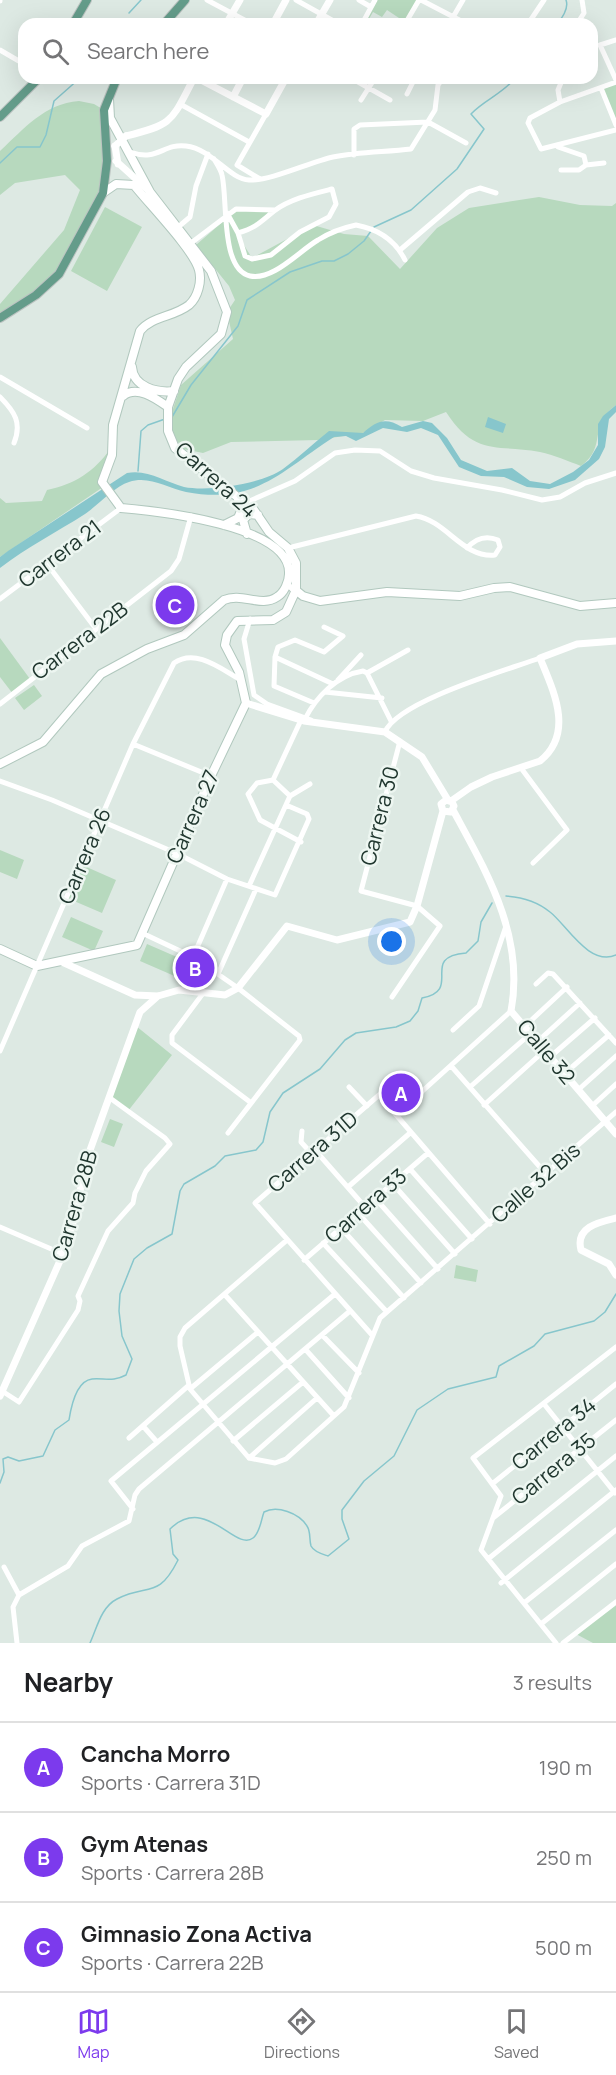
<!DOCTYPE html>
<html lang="en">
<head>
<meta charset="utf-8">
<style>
	:root { --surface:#fff; --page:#f2f2f2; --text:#202124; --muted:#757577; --line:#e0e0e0; --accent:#7c3aed }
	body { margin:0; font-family:Manrope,sans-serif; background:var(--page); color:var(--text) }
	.you { position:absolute; left:392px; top:942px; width:21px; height:21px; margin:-15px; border:4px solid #fff; border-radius:50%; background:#1a73e8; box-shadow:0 0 0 9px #1a73e833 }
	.badge { display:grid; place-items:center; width:39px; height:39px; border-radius:50%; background:var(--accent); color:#fff; font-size:20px; font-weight:700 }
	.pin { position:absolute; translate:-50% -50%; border:3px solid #fff; box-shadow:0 2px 6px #0006 }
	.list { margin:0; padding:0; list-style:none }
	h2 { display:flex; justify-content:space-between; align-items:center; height:78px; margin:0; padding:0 24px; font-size:26px }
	h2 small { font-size:20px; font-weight:400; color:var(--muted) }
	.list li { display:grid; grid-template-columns:39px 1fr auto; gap:18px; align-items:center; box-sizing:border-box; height:90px; padding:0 24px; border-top:2px solid var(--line) }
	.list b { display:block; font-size:22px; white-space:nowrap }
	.list p { margin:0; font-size:20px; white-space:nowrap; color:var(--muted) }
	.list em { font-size:20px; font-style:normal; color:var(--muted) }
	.icon { flex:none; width:33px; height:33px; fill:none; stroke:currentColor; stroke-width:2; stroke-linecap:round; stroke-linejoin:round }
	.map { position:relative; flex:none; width:616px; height:1643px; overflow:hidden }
	.search { position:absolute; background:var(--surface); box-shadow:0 6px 24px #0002; left:18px; right:18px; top:18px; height:66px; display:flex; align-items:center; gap:15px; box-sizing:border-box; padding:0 21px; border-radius:18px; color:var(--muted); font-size:22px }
	.sheet { height:348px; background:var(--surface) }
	nav { display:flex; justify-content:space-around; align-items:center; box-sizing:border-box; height:84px; border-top:2px solid var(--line); background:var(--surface); font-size:16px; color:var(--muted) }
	nav a { display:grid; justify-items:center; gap:3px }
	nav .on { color:var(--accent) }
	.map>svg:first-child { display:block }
</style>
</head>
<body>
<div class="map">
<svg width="616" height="1643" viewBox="0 0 616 1643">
	<rect width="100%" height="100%" fill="#dde9e3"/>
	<path fill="#b7d9be" d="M375 0H419L405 24H395L399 18 387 10 382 17 373 12 366 24H362Z
		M616 82V125L601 88Z
		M79 101 94 104 104 110 105 183 59 274 0 318V304L64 230 80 190 65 175 15 183 0 195V151C25 128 44 104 79 101Z
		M539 197 580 205 612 206 616 203V405C587 426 608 446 581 466 568 461 554 455 540 452 497 444 475 457 446 412L423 421 385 420 363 433 318 440 231 442 203 453 183 449 167 427 181 385 233 339 227 312 235 300 229 286 196 245 227 218 252 258 313 225 344 234 368 236 400 269 437 228 469 208Z
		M105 207 142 227 107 291 71 271Z
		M236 209 275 210 257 227 238 233 227 213Z
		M111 448 103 487 0 557V498L6 503 42 501 47 490C75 484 94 472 111 448Z
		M0 638 30 679 13 694 0 677Z
		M34 685 42 696 24 710 15 698Z
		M0 850 24 860 17 879 0 872Z
		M82 865 116 880 102 913 67 898Z
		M71 917 103 931 94 951 62 937Z
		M147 944 193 964 186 981 140 961Z
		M136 1026 172 1055 128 1111 111 1098Z
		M404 1082 412 1092 397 1105 389 1095Z
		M110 1119 123 1124 114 1147 101 1142Z
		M456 1265 478 1270 476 1282 454 1278Z
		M616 1602V1643H593L576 1634Z"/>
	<path fill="#87c6cc" d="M616 405V412L609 419 605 447 599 459 575 480 549 489 527 487 504 477 481 476 459 467 438 435 421 428 407 432 383 428 356 441 346 436 334 437C281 471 256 505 186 492 167 488 149 475 129 482 115 486 97 506 85 514 57 532 27 547 0 568V557L8 551 127 473C148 469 165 482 184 487 209 492 262 484 283 469 299 457 314 443 329 431L363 433C377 421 385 417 402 427L423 421 432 423 447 438 461 460 487 471 512 468 530 481 550 484 573 472 589 460 598 445V424L603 416Z
		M488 417 506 424 503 433 485 427Z"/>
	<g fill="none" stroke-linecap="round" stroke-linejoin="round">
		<path stroke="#87c6cc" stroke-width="1.5" d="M129 13 141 0
			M555 24C562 20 569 8 566 0
			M0 163 17 147H40L46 135 54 101 80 78
			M374 227 411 210 457 169 484 129 471 114C484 100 504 93 515 78
			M172 417 191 385 238 326 247 300 290 272 322 261H334L348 254 364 241 371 231
			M138 471 141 431 148 425 165 419
			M506 896C522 897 538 902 550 912 566 924 589 967 616 955
			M0 1483 4 1472 3 1459 8 1457 19 1461 43 1456 55 1430 69 1420C71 1407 76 1381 92 1379 105 1378 113 1382 126 1375L132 1359 122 1336 119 1311 120 1294 134 1259 147 1248 172 1234 180 1191 184 1184 215 1166 225 1156 256 1150 263 1142 270 1112 283 1093 320 1069 345 1040 356 1033 396 1027 410 1021 418 1011 422 998C464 990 418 957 466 953L478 941 481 922 492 903
			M90 1643C97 1628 101 1607 117 1599 148 1583 158 1600 178 1560L173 1554 170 1529C206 1494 235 1552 253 1538 260 1533 261 1520 264 1512 277 1505 299 1513 307 1526 311 1532 309 1539 311 1546 314 1552 322 1554 328 1556L349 1539 342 1519V1510L364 1481 394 1456 417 1410 448 1389 496 1377 499 1366 534 1346 545 1334 594 1321 605 1312 616 1294"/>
		<defs>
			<path id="secondary" d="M132 367C133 387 157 393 174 391
				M123 396C137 385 155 398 168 407
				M224 525 238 518 241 511 238 499
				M247 534 243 520 249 514 258 515
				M293 588 303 596 320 601 387 592 460 596 494 588 510 587 580 606 616 603
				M0 764 43 742 101 674 147 649 184 635 224 600C242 592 261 608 277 597 284 593 289 582 289 574 292 525 156 511 121 508L102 482 112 455 113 425 140 331C152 316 174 317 189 305 198 297 202 281 199 270 194 250 148 203 134 185L116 184 103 193
				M0 949 37 966 137 945 211 776 246 703 239 672 225 645 227 635 237 621 273 620 286 612 296 590V563L288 548 269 532 254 510 175 448 168 431V407L178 379 186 367 221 334 227 312 211 271 150 192 110 118 109 99"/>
			<path id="primary" d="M73 24 87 0
				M164 24 185 0
				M0 117 39 78
				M0 318 36 295 59 274 103 193 107 161 104 110 117 78"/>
		</defs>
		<use href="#secondary" stroke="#b1c8be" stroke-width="10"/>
		<use href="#primary" stroke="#bcc3c1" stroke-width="10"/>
		<path stroke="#fff" stroke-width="5" d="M207 0 252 24
			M296 0 339 24
			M359 0 371 7
			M421 0 467 24
			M0 1V0
			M362 24 375 0
			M405 24 419 0
			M449 24 463 0
			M528 24 544 0
			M577 24 584 13 582 0
			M616 40 600 45 616 80
			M0 50 24 64
			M351 78 390 100
			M616 82 560 102 530 118 528 123 541 149 616 130
			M601 88 616 125
			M407 94 415 78
			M361 100 375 78
			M560 102 558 90 563 78
			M180 104 249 142
			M428 122 466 143
			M558 147 584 156 586 165 579 170H561
			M130 152C158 162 163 143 186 146 212 149 229 179 249 180 271 181 310 162 333 157 358 152 386 152 411 149L435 110 438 85 443 78
			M354 155V129L360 125 428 122
			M214 159C217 164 221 170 222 175 228 200 220 269 250 276 273 281 299 251 318 240 329 233 342 228 356 225 378 229 395 240 405 260
			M586 165 604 163
			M260 179 237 165 266 114
			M227 213 238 233 245 256 252 259 271 255 300 232 329 217 336 204 332 189C312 194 290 199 274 211 259 223 257 227 238 233
			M177 228 190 217 196 186 208 154
			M187 246 236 209 275 210
			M400 250 468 192 480 188 496 193
			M0 377 87 428
			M0 397C15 412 22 423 14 443
			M245 503 295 481 335 453 355 450 380 451 411 471 434 478 502 490 542 500 560 497 585 483 616 473
			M288 548 416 516C447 521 462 558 495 555L500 547 498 540C486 535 476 538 467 548
			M47 564 96 629
			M0 599 121 508
			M250 619 244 639 254 695 267 704 311 720
			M275 657 333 684
			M367 673 408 650
			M338 680 361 655
			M325 692 382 698
			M314 703 274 686 275 657 278 647 295 640 324 652 343 636 324 627
			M0 704 171 571 179 559 191 516
			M305 719C316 697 337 675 363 671L367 673 391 721
			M385 732C398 701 507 670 540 658
			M133 744 211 776
			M521 768 567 830 533 863
			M273 780 257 783 248 794 260 820 301 842
			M273 780 301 720
			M273 780 290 796
			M0 781 52 800 176 853 227 879 275 895 309 819 307 814 286 805
			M249 886 290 796 310 784
			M142 933 193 957 238 988 299 1036 300 1040 228 1133
			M193 957 227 879
			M218 974 256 889
			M536 984 548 973 553 974 616 1043
			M204 992 172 1035V1043L250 1102
			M392 997 440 926 417 906 361 891 400 741
			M524 1027 567 987
			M453 1030 479 1006 506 926
			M537 1042 580 1003
			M0 1051 133 744 174 663C196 648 221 669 241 680
			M550 1057 595 1018
			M452 1067 547 1175
			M564 1074 609 1035
			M349 1087 367 1106
			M470 1087 530 1034
			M578 1090 616 1056
			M484 1105 544 1051
			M592 1106 616 1084
			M396 1115 511 1011
			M302 1131 301 1142 311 1153
			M315 1150 365 1207
			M410 1169 472 1239
			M392 1183 455 1254
			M348 1187 410 1133
			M375 1198 438 1269
			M358 1213 421 1283
			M0 1227 63 1254
			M341 1228 404 1298
			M287 1240 185 1328 180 1337V1346L190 1389 249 1458 275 1463 286 1459 344 1407 380 1318 616 1112
			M323 1243 387 1312
			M304 1260 428 1153
			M225 1295 334 1416
			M322 1335 359 1373
			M372 1335 255 1203 379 1095 490 1224
			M306 1350 349 1398
			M190 1389 258 1332
			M2 1391 19 1402 78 1310 80 1301 78 1296 108 1231 133 1203 135 1193 146 1171 170 1144 165 1138 110 1098
			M544 1404 615 1493
			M143 1426 157 1442
			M129 1438 188 1386
			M233 1441 303 1382
			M249 1458 317 1398
			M492 1484 616 1384
			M133 1509 111 1481 335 1294
			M493 1518 616 1420
			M488 1559 616 1456
			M4 1567 19 1595
			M501 1583 616 1490
			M524 1603 616 1530
			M541 1624 616 1564
			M17 1643 13 1607 19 1595 68 1566 82 1546 129 1521 135 1495 139 1489 350 1311
			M556 1643 481 1550 501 1496 473 1458 616 1347
			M563 1643 616 1602"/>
		<path stroke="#fff" stroke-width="7" d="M226 24 240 0
			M273 24 286 0
			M316 24 330 0
			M197 78 266 114 286 78
			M233 97 243 78
			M126 136C175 124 171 121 194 78
			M115 146 118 164
			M116 161 148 190
			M246 703 304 721 385 732 422 757 448 800
			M451 801 471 787 492 777 540 761C575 733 553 690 540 658L577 644 616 641
			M453 810C487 873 525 936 511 1011L616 1134
			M62 962 135 995 158 996 179 990 225 995 238 988 287 926 337 940 410 922 417 906 443 811 441 804 446 800 452 802 454 806 451 812 443 811
			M616 1218C599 1222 575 1227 581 1250L609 1264 616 1275
			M0 1396 63 1254 76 1213 85 1164 140 1012 158 996"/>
		<use href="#secondary" stroke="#fff" stroke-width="8"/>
		<use href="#primary" stroke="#649c8a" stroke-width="8"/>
		<path stroke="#fff" stroke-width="7" d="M115 146 126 136"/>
	</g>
	<g text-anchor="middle" stroke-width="5" stroke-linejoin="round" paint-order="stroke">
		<g font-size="21" fill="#20372f" stroke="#edf6f1">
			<text transform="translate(216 480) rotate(42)" y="7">Carrera 24</text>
			<text transform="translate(60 554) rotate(-37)" y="7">Carrera 21</text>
			<text transform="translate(80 641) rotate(-37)" y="7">Carrera 22B</text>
			<text transform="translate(380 816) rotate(-76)" y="7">Carrera 30</text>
			<text transform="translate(193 817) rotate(-66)" y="7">Carrera 27</text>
			<text transform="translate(85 856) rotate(-67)" y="7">Carrera 26</text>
			<text transform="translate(546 1052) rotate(50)" y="7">Calle 32</text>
			<text transform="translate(313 1152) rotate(-41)" y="7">Carrera 31D</text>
			<text transform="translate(536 1183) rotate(-41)" y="7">Calle 32 Bis</text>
			<text transform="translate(75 1206) rotate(-74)" y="7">Carrera 28B</text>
			<text transform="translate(366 1206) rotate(-41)" y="7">Carrera 33</text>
			<text transform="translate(554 1434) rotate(-39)" y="7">Carrera 34</text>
			<text transform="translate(554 1469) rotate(-39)" y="7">Carrera 35</text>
		</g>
	</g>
</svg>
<div class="you"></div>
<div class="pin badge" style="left:401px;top:1093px">A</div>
<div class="pin badge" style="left:195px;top:968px">B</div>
<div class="pin badge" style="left:175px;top:605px">C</div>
<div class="search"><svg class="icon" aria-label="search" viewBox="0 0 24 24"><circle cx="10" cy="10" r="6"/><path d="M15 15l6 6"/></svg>Search here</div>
</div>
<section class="sheet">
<h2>Nearby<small>3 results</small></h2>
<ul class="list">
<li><span class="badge">A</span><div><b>Cancha Morro</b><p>Sports · Carrera 31D</p></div><em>190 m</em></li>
<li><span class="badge">B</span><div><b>Gym Atenas</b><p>Sports · Carrera 28B</p></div><em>250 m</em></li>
<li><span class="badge">C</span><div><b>Gimnasio Zona Activa</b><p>Sports · Carrera 22B</p></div><em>500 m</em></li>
</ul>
</section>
<nav>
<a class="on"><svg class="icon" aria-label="map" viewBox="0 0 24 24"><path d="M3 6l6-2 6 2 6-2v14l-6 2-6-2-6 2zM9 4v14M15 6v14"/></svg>Map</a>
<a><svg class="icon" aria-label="directions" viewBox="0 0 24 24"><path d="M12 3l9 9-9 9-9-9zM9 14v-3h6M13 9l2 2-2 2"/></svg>Directions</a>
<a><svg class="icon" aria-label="saved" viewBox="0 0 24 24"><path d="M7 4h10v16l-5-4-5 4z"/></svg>Saved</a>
</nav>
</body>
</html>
